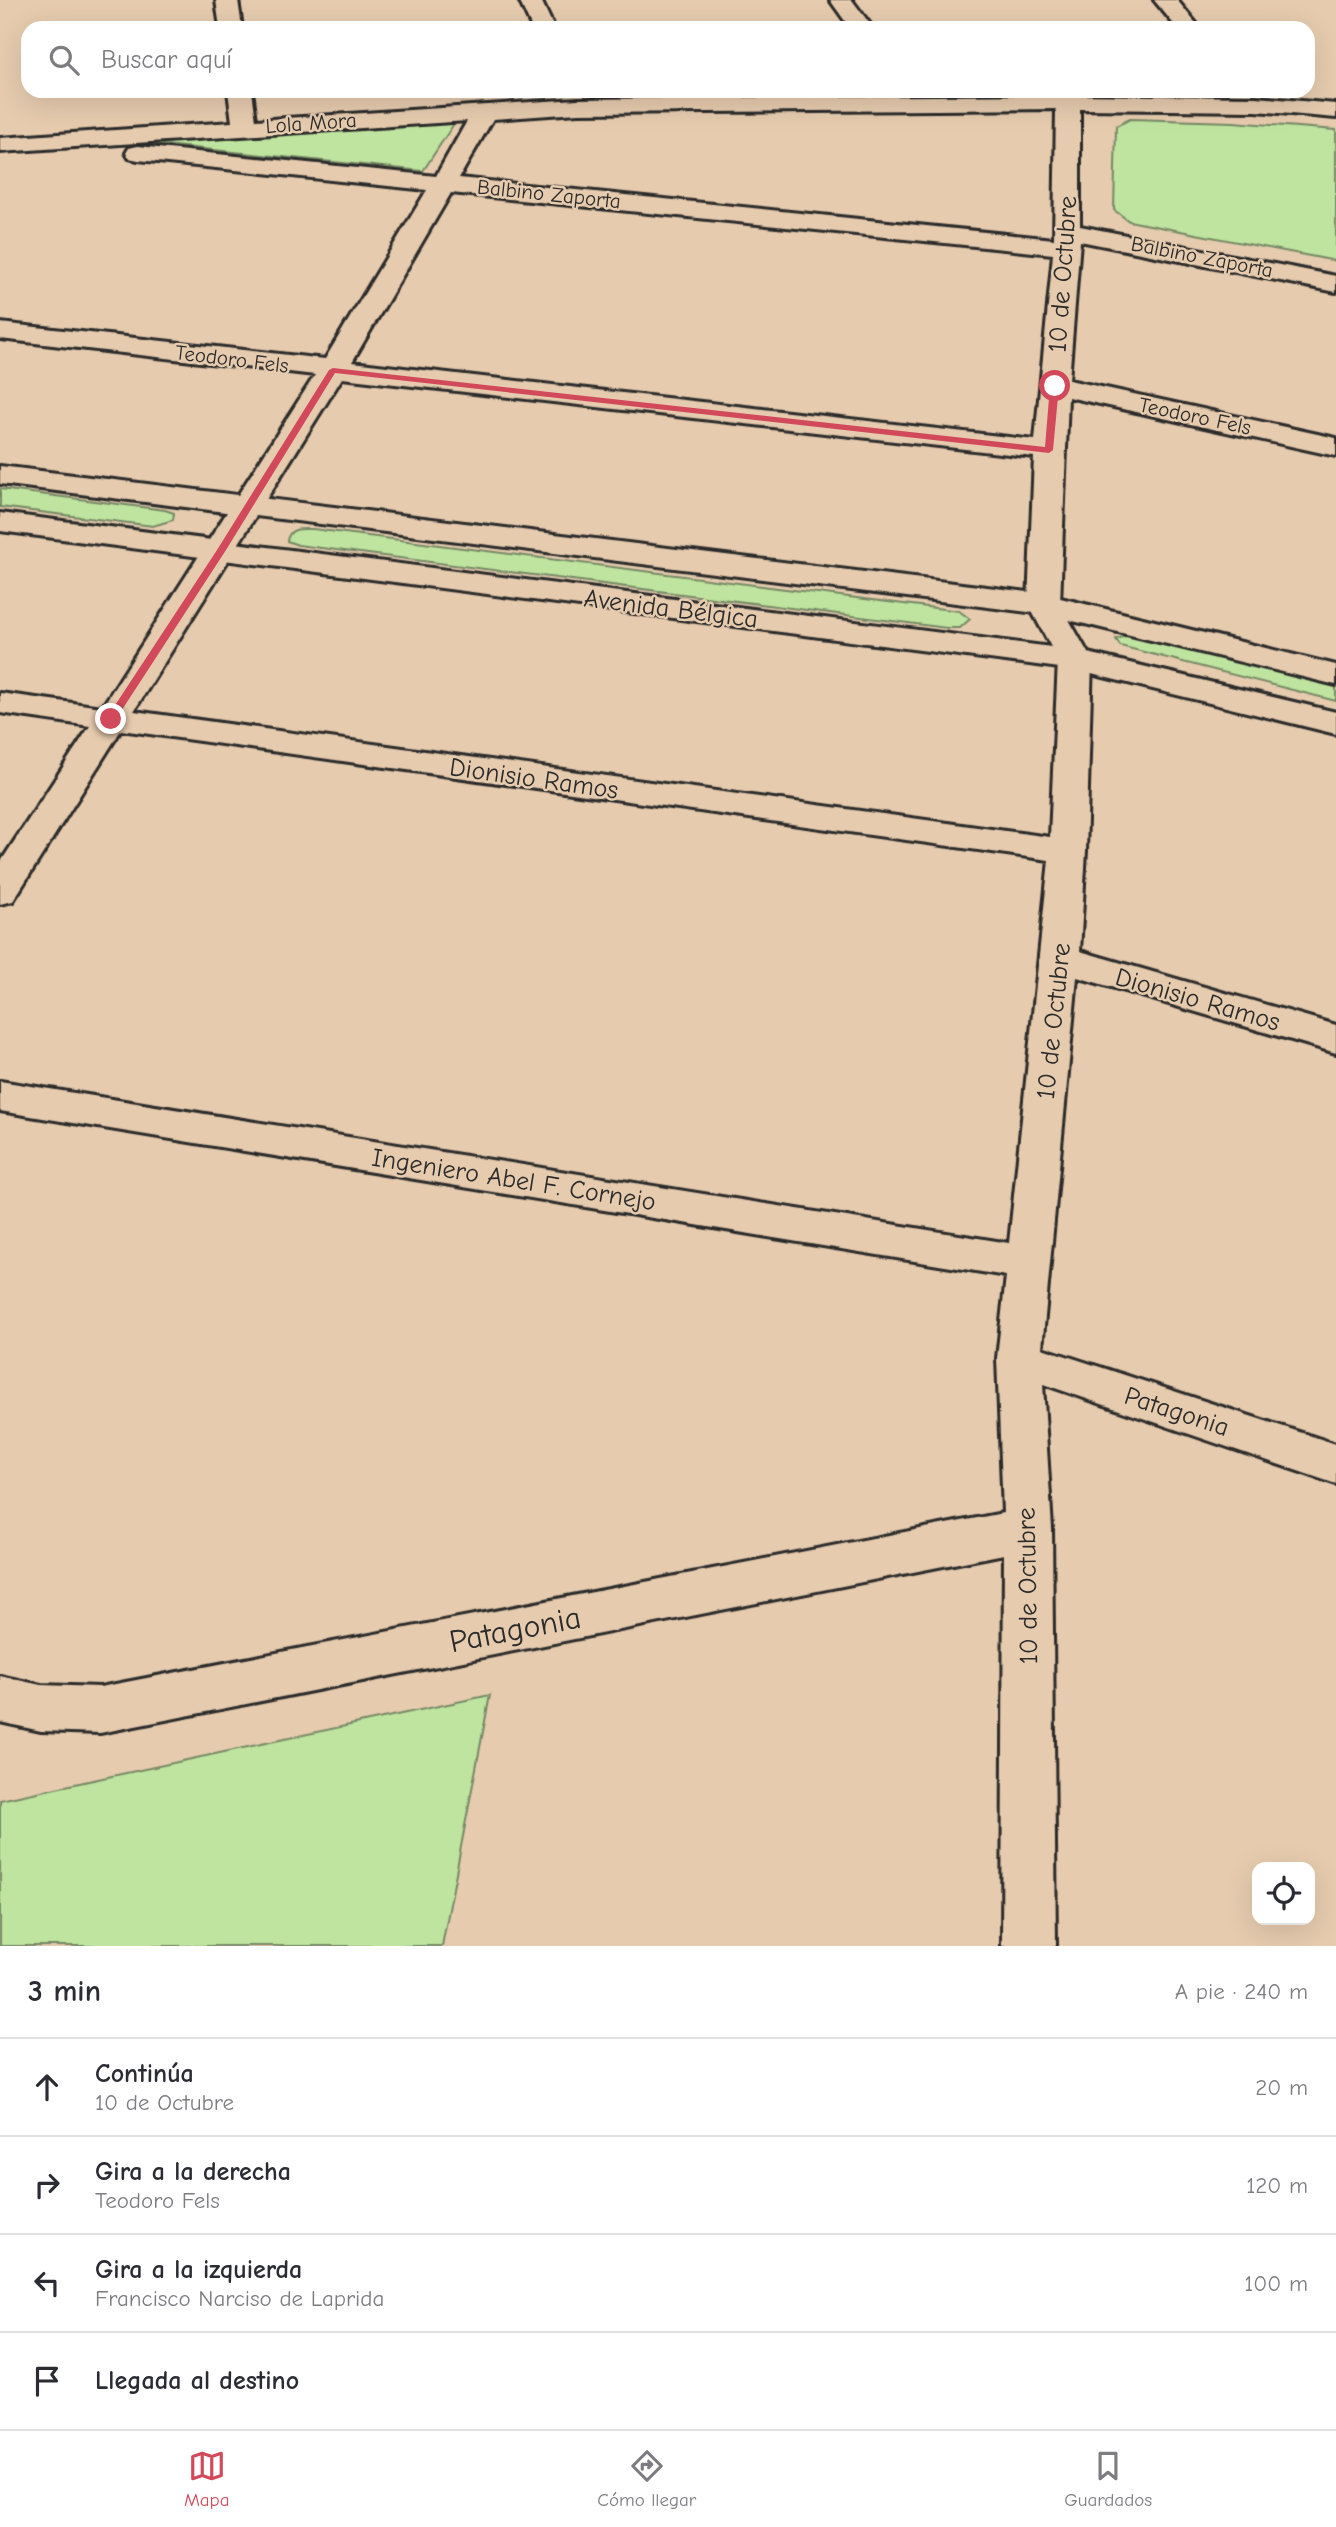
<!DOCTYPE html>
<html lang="es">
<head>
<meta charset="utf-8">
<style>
	:root { --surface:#fff; --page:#f2f2f3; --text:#2b2b33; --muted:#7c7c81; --line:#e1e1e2; --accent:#d1495b }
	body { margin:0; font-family:"Comic Neue",sans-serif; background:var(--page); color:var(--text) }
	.controls { position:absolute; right:21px; bottom:21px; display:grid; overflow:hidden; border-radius:14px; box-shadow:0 7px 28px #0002 }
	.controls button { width:63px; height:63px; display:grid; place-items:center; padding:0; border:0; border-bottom:2px solid var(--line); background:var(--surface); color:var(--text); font:35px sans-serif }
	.stop { position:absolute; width:21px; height:21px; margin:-16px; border:5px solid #d1495b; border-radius:50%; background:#fff }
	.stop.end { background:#d1495b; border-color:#fff; box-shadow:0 2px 7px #0008 }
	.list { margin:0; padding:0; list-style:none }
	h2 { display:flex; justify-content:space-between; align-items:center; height:91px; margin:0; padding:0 28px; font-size:30px }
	h2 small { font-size:23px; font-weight:400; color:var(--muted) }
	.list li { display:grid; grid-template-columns:46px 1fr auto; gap:21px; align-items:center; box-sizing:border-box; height:98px; padding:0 28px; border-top:2px solid var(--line) }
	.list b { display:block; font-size:26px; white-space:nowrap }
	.list p { margin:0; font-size:23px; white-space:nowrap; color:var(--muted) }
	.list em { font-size:23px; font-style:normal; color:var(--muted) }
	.icon { flex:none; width:38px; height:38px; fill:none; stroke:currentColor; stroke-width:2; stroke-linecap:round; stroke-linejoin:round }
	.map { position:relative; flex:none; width:1336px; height:1946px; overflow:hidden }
	.search { position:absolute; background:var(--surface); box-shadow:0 7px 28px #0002; left:21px; right:21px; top:21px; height:77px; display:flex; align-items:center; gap:18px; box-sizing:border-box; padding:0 24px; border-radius:21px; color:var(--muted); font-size:26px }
	.sheet { height:483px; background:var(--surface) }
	nav { display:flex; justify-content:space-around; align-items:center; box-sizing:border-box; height:98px; border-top:2px solid var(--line); background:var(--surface); font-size:19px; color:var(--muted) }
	nav a { display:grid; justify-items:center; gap:4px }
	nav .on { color:var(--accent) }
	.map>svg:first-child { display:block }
</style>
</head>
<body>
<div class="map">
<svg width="1336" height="1946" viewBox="0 0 1336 1946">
	<rect width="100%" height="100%" fill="#e6cbae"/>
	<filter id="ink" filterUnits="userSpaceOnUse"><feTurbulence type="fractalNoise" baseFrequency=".0143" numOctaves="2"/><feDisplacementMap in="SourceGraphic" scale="14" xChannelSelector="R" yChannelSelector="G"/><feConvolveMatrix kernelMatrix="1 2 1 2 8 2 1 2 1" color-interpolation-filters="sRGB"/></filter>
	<g filter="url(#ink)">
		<path fill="#bfe49f" stroke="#758865" stroke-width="2" d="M457 119 423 171 135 142Z
			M1130 119 1233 122 1336 130V261L1129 221 1114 210 1116 126Z
			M0 489 165 510 174 513 173 520 153 526 0 507Z
			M313 529 959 611 970 619 960 628H947L298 545 287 541C289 527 301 529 313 529Z
			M1133 634 1336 684V701L1120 646 1116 639Z
			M490 1695 442 1946H0V1800Z"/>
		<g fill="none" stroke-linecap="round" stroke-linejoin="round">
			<defs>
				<path id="street" d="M216 0H238L242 28H220Z
					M519 0H541L554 28H532Z
					M830 0H852L873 28H850Z
					M1154 0H1177L1200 28H1177Z
					M228 91H252L256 120 578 99 1068 95 1256 97 1336 104V118L1256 111 1080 109V226L1336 276V292L1080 241 1069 380 1336 438V456L1068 397 1060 604 1092 660 1086 851 1080 951 1336 1025V1053L1077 977 1042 1348 1336 1444V1484L1043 1384 1052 1529 1056 1946H1002L1004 1554 100 1733 41 1731 0 1722V1676L41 1685 100 1687 1003 1513 997 1358 1006 1276 0 1111V1081L1009 1243 1049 860 121 730 13 901 0 904V863L90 726 0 713V693L102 707 315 375 0 339V323L325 359 427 190 138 160 129 158 126 153 129 148 138 146 436 176 467 121 0 152V138L232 122ZM1056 109 1054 239 459 178 493 119 578 113ZM451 193 1053 254 1035 440 352 362ZM342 378 1034 457 1028 604 1058 660 1050 837 134 711Z"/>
				<path id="secondary" d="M0 466 1044 594 1336 665V685L1044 614 0 484Z
					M0 513 1075 650 1336 712V734L1075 670 0 531Z"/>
			</defs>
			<use href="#street" stroke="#2b2b2b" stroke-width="6"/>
			<use href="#secondary" stroke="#2b2b2b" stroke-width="6"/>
			<use href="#street" fill="#e6cbae" fill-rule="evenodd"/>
			<use href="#secondary" fill="#e6cbae" fill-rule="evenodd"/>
		</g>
	</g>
	<path fill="#d1495b" d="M333 368 1045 447 1050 386 1055 384 1059 386 1053 450 1049 453 335 373 226 550 116 719 108 721 106 719 217 550 329 370Z"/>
	<g text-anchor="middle" stroke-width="5" stroke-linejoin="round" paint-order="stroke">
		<g font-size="21" fill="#2b2b2b" stroke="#e6cbae">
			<text transform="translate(311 123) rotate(-4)" y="7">Lola Mora</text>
			<text transform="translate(549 194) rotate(6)" y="7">Balbino Zaporta</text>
			<text transform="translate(1202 257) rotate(11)" y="7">Balbino Zaporta</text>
			<text transform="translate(232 359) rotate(7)" y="7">Teodoro Fels</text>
			<text transform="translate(1195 416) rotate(12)" y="7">Teodoro Fels</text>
		</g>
		<g font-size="26" fill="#2b2b2b" stroke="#e6cbae">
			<text transform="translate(1062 274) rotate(-86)" y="9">10 de Octubre</text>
			<text transform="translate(671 608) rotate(7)" y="9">Avenida Bélgica</text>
			<text transform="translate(534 778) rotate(8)" y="9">Dionisio Ramos</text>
			<text transform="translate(1198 999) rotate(16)" y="9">Dionisio Ramos</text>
			<text transform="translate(1053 1021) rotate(-84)" y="9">10 de Octubre</text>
			<text transform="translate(514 1179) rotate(9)" y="9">Ingeniero Abel F. Cornejo</text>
			<text transform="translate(1177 1411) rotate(18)" y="9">Patagonia</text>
			<text transform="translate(1027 1586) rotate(-91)" y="9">10 de Octubre</text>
		</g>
		<g font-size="32" fill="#2b2b2b" stroke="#e6cbae">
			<text transform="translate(515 1629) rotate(-11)" y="11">Patagonia</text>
		</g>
	</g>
</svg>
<div class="controls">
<button><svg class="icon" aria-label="locate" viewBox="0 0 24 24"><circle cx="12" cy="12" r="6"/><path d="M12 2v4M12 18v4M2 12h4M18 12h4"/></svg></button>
</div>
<div class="stop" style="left:1055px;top:386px"></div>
<div class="stop end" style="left:111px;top:719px"></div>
<div class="search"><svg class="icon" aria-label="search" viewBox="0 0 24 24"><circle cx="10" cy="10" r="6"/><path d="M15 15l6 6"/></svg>Buscar aquí</div>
</div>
<section class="sheet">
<h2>3 min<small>A pie · 240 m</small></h2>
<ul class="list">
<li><svg class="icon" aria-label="ahead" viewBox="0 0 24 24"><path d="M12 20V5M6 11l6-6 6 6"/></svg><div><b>Continúa</b><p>10 de Octubre</p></div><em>20 m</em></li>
<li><svg class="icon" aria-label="right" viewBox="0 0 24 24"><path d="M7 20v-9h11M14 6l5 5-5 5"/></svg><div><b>Gira a la derecha</b><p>Teodoro Fels</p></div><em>120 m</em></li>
<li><svg class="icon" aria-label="left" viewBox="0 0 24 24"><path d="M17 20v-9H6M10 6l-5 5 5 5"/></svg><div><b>Gira a la izquierda</b><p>Francisco Narciso de Laprida</p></div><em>100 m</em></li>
<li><svg class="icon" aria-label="arrive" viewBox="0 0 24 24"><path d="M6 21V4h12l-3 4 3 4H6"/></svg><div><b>Llegada al destino</b></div></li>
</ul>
</section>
<nav>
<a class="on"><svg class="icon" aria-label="map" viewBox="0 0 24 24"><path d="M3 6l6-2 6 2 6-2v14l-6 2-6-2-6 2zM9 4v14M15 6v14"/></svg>Mapa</a>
<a><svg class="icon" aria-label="directions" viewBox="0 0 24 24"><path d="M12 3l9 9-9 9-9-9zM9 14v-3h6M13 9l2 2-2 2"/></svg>Cómo llegar</a>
<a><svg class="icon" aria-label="saved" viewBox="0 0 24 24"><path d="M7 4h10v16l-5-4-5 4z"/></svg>Guardados</a>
</nav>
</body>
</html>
